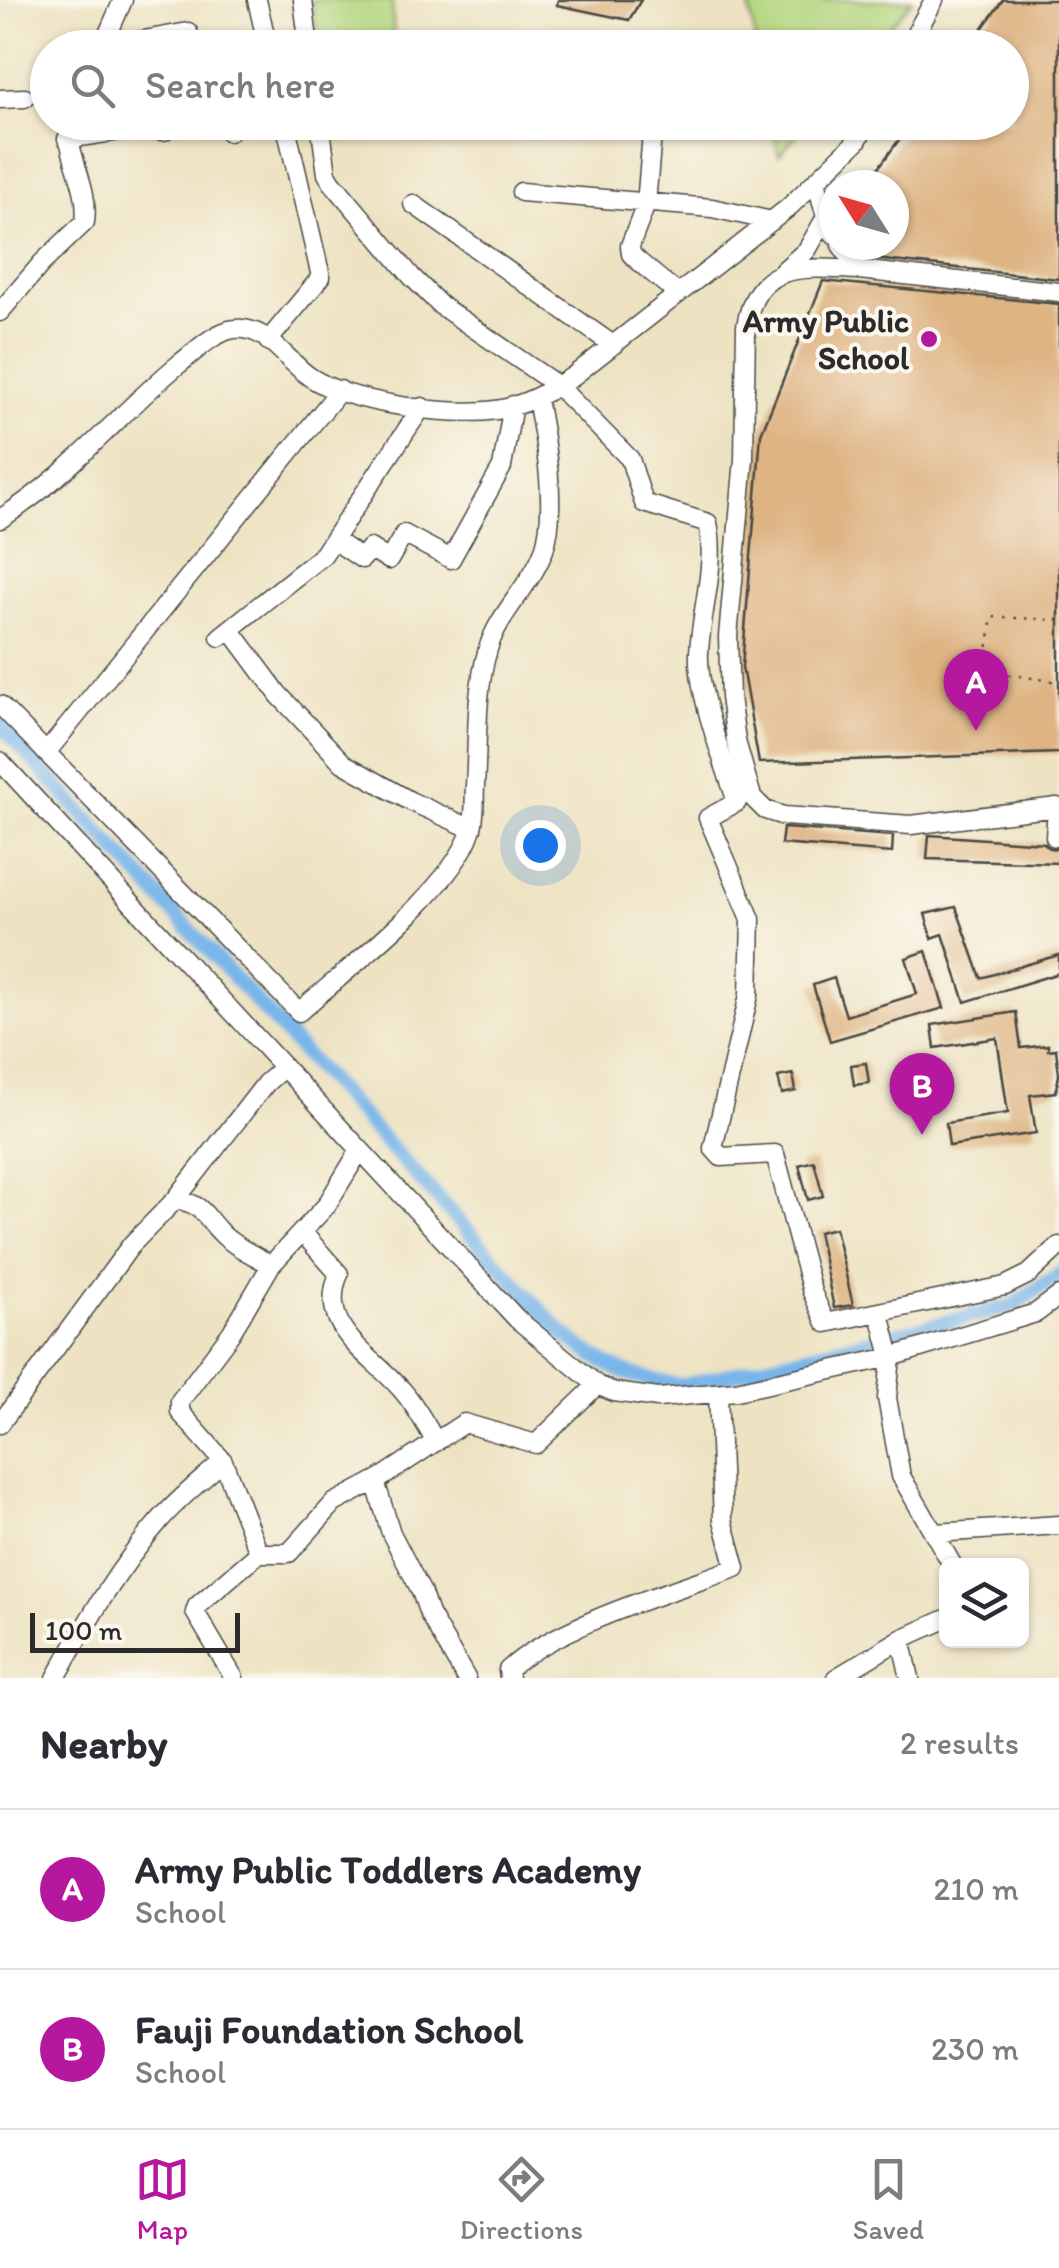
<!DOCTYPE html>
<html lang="en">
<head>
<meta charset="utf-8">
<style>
	:root { --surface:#fff; --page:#f2f2f3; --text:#2b2b33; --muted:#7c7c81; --line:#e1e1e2; --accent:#b5179e }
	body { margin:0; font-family:Itim,sans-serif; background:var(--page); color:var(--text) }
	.controls { position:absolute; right:30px; bottom:30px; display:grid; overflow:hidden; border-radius:15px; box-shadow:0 2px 8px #0004 }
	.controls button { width:90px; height:90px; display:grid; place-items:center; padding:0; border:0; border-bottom:2px solid var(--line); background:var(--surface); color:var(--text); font:50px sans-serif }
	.compass { position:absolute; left:819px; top:170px; width:90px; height:90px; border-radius:50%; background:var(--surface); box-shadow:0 2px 8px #0004; rotate:307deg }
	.scale { position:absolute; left:30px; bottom:25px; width:210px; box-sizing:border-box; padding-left:10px; border:5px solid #2b2b2b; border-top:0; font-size:28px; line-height:35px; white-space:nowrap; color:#2b2b2b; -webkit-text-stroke:8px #fbf7ec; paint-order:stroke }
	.you { position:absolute; left:540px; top:845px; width:35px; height:35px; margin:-25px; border:8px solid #fff; border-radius:50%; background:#1a73e8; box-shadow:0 0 0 15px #1a73e833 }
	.badge { display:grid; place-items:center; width:65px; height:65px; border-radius:50%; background:var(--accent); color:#fff; font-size:32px; font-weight:700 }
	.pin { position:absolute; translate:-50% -82px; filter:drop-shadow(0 2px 5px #0008) }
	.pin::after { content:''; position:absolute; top:52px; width:35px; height:30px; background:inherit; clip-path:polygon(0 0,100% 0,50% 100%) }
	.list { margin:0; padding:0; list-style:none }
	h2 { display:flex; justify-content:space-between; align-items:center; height:130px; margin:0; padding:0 40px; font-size:42px }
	h2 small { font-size:32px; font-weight:400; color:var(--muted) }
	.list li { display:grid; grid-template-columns:65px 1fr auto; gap:30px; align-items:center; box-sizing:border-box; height:160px; padding:0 40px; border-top:2px solid var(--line) }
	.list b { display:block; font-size:38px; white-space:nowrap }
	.list p { margin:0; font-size:32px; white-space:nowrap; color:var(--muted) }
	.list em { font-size:32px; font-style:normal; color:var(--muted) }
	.icon { flex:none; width:55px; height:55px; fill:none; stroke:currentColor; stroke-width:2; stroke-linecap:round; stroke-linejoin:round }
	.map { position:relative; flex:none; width:1059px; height:1678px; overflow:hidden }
	.search { position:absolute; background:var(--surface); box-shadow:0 2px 8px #0004; left:30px; right:30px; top:30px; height:110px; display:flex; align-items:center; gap:25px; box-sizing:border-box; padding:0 35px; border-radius:55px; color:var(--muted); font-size:38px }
	.sheet { height:450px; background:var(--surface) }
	nav { display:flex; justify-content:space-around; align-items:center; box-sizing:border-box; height:140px; border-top:2px solid var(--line); background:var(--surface); font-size:28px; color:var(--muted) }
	nav a { display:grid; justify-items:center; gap:5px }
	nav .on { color:var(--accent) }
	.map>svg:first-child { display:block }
</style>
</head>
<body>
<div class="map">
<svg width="1059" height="1678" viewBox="0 0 1059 1678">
	<rect width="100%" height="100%" fill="#fbf7ec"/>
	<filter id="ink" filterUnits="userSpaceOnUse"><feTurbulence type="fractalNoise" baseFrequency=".01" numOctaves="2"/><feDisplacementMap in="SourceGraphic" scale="20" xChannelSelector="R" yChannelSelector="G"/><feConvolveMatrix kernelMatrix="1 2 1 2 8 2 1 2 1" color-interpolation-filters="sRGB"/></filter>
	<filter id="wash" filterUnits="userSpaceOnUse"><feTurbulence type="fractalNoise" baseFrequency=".0048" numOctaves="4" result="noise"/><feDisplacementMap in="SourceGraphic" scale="40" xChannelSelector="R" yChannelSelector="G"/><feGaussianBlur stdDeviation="2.25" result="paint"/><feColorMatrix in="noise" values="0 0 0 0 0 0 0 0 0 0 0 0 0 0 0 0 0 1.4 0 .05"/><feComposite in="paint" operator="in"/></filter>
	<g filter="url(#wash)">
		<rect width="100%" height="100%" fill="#ede3c3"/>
		<path fill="#b3d57e" stroke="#6f8054" stroke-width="2.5" d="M311 0H392L394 47H319Z
			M748 0H913L872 47 757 48Z
			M772 123V122L807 123 779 155Z"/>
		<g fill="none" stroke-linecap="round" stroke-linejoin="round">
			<path stroke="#78b5ea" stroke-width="15" d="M0 724 559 1330C605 1367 623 1376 681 1386L1013 1306 1059 1274"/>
		</g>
		<g id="blocks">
			<path fill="#deb483" d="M558 0H641L629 20 557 5Z
				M1003 0H1059V279L866 258 856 245H894V185H866L912 122H1012V48H968Z
				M823 281 1059 304V753L759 763 742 667 761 434Z
				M783 828 893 836 892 853 781 844Z
				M929 835 1044 843 1049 848 1059 849V863L927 859Z
				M956 907 981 978 1059 955V973L965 1002 943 934 932 938 925 914Z
				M926 951 944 1008 830 1041 813 985 834 978 846 1016 917 994 906 958Z
				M1016 1012 1021 1048 1048 1045V1050L1056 1049 1059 1074 1056 1092 1030 1095 1036 1133 949 1146 946 1123 1008 1113 997 1038 935 1048 932 1025Z
				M866 1063 869 1083 854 1085 851 1065Z
				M793 1074 796 1091 782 1094 778 1077Z
				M814 1161 823 1196 808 1200 799 1165Z
				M835 1228 853 1305 834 1308 818 1232Z"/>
		</g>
	</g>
	<g filter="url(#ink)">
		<use href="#blocks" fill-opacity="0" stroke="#484742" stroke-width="2.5"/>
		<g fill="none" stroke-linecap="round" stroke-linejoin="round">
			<defs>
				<path id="minor" d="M257 0 268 48
					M303 0 309 48
					M94 47 108 34 123 0
					M100 48 188 32 195 48
					M908 48 934 0
					M0 99 25 98
					M220 122 229 132
					M320 122 327 174 332 182 412 277 440 305 558 386 630 459 644 503 708 523C717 566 701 609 699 653 697 692 724 763 737 802L708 818 751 919 749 995 713 1148 721 1157 775 1154 812 1292 826 1323 1005 1286 1029 1274 1059 1246
					M653 122 646 204 630 246 631 254 638 261 678 294
					M67 139 132 129 164 131
					M816 181 829 227 834 234
					M521 192 712 208 772 221
					M413 204 613 345
					M841 245 859 270 1059 292
					M859 270C805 268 757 259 746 326L744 459 728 637 730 697 736 741 752 797 765 810 784 816 911 825 1057 807 1055 837
					M783 271 807 250 826 217
					M0 312 42 263 85 222C90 186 67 158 68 122
					M268 341 321 277 285 122
					M0 519C68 477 118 414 179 364 195 352 210 336 229 330 264 321 284 359 310 377 349 403 450 417 496 410 524 406 548 392 572 377L788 208 857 141 867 122
					M334 540 362 559 370 548 389 560 404 534 451 559 502 467 513 405
					M230 629 279 695 343 763 410 801 472 829
					M220 637 323 555 422 407
					M0 705 299 1012C346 970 453 889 471 831 476 818 474 800 475 786 478 742 475 691 488 649 499 612 531 586 544 550 558 508 545 441 537 399
					M46 753 340 390
					M0 761 517 1319 597 1385 614 1392 658 1398 736 1391 891 1357 1036 1313 1059 1296
					M176 1199C206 1206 202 1214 221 1233 233 1246 256 1256 271 1265
					M302 1232 339 1274C316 1328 371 1354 401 1389 415 1404 425 1424 436 1442
					M880 1314 891 1357 887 1398 901 1476 953 1566
					M0 1424 132 1244 176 1199 266 1083 284 1067
					M223 1461 259 1553 197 1606 195 1612 234 1678
					M375 1481 391 1533 421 1591 429 1614 466 1678
					M935 1533 1059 1525
					M259 1553H289L334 1503 381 1478 464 1423 536 1444 597 1385
					M901 1639 910 1678
					M56 1678C86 1623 118 1568 160 1520 178 1499 202 1480 223 1461L180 1412V1401L231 1333 271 1265 326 1206 360 1150
					M509 1678 508 1670C554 1626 673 1591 736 1568L723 1520 718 1393
					M836 1678 901 1639 946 1619"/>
			</defs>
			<use href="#minor" stroke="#484742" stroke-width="21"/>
			<path stroke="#484742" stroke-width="2.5" stroke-dasharray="2.5 8" stroke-linecap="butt" d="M1059 620 992 617 984 671 1059 682"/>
			<use href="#minor" stroke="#fff" stroke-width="18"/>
		</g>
	</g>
	<circle fill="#b5179e" stroke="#fbf7ec" stroke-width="4" cx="929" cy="339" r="10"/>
	<g text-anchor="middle" stroke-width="8" stroke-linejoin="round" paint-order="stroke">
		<g font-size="32" font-weight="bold" fill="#2b2b2b" stroke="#fbf7ec" text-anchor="end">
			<text x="909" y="332">Army Public<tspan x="909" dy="37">School</tspan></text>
		</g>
	</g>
</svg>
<div class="controls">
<button><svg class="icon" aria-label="layers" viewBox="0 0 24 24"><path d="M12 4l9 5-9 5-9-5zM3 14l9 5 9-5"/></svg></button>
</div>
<svg class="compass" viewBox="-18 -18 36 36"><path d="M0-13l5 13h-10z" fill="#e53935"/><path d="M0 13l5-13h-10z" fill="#7c7c81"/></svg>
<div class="scale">100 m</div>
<div class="you"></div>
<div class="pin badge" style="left:976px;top:731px">A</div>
<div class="pin badge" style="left:922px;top:1135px">B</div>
<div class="search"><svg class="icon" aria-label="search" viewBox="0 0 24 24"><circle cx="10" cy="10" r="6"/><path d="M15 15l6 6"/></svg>Search here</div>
</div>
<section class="sheet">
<h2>Nearby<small>2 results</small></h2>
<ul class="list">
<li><span class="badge">A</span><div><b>Army Public Toddlers Academy</b><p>School</p></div><em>210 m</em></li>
<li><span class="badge">B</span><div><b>Fauji Foundation School</b><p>School</p></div><em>230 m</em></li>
</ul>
</section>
<nav>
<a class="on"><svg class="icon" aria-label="map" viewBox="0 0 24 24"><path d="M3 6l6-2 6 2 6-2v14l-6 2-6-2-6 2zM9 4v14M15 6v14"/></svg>Map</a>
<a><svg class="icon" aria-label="directions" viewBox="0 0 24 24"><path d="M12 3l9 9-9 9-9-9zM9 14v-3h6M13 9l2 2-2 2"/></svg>Directions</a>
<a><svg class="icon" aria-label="saved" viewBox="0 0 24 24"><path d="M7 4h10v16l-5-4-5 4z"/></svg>Saved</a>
</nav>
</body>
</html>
